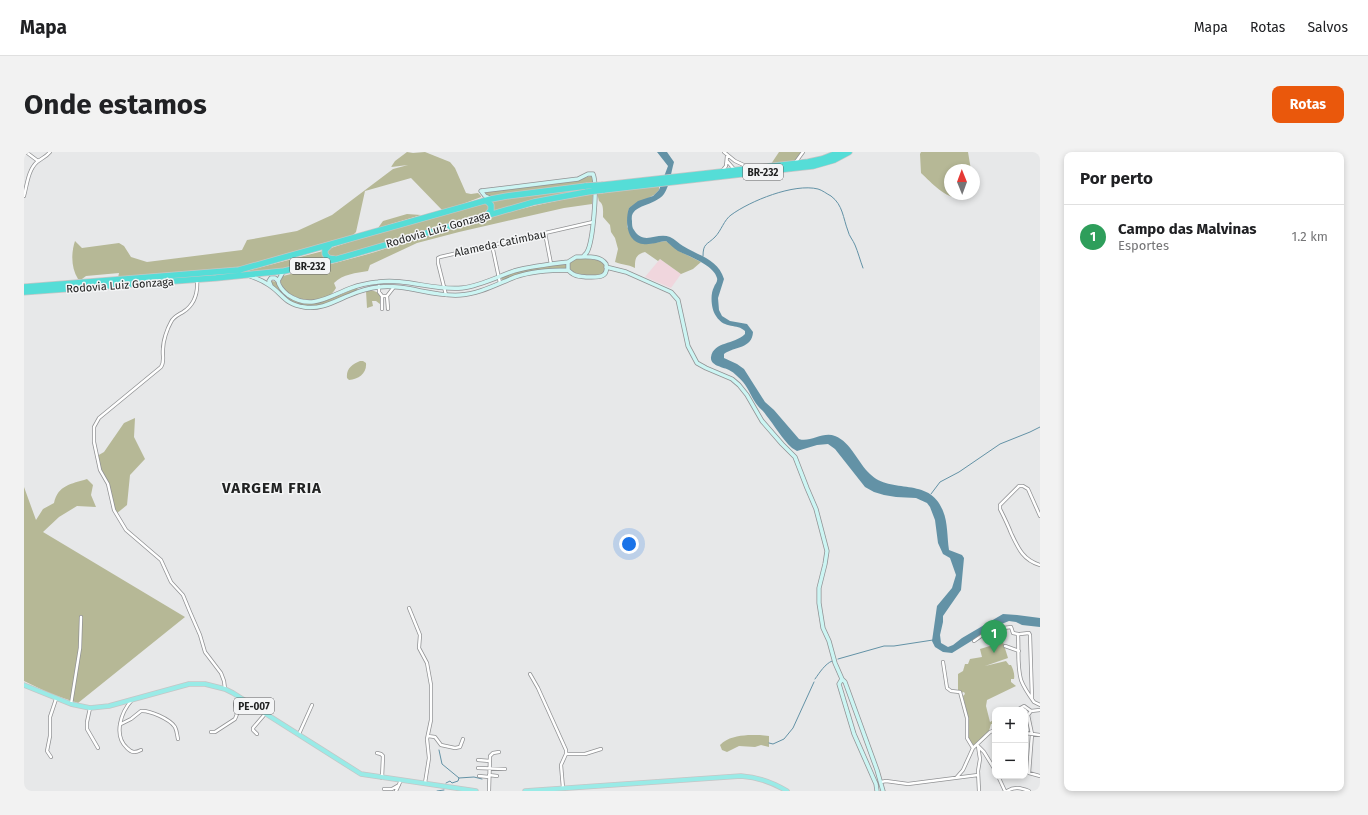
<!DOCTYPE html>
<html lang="pt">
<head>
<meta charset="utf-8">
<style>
	:root { --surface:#fff; --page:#f2f2f2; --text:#202124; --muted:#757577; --line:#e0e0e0; --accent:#ea580c }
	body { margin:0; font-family:"Fira Sans",sans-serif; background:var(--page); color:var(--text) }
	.controls { position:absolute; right:12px; bottom:12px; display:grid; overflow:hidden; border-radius:8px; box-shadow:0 2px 6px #0003 }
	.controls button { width:36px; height:36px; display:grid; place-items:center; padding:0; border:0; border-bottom:1px solid var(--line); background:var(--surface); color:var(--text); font:20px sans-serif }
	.compass { position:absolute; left:920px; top:12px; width:36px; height:36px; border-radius:50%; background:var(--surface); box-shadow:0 2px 6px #0003; rotate:359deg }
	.you { position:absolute; left:605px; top:392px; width:14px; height:14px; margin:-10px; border:3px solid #fff; border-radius:50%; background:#1a73e8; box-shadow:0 0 0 6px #1a73e833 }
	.badge { display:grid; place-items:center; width:26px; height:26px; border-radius:50%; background:var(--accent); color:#fff; font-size:13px; font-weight:700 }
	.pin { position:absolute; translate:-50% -33px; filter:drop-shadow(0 1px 2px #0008) }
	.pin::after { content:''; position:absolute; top:21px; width:14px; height:12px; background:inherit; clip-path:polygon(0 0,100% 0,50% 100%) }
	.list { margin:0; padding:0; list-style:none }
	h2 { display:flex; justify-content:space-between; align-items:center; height:52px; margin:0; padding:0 16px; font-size:17px }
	h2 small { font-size:13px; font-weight:400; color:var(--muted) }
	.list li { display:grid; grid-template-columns:26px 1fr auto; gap:12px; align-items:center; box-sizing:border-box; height:64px; padding:0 16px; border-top:1px solid var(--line) }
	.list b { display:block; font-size:15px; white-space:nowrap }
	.list p { margin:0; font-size:13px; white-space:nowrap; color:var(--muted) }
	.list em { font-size:13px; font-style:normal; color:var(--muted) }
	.map { position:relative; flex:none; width:1016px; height:639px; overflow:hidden; border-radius:8px }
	header { display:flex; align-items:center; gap:24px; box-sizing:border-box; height:56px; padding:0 20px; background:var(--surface); border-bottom:1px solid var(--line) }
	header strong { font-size:19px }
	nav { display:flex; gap:22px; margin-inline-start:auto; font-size:14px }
	.intro { display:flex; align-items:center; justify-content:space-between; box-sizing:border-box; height:96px; padding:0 24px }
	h1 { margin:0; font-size:28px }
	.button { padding:10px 18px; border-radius:8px; background:var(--accent); color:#fff; font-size:14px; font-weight:700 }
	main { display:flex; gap:24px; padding:0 24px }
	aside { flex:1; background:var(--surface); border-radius:8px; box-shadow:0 2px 6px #0003 }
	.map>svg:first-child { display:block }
</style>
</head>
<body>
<header>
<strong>Mapa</strong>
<nav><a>Mapa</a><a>Rotas</a><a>Salvos</a></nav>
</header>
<div class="intro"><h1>Onde estamos</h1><a class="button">Rotas</a></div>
<main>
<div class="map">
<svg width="1016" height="639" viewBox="0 0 1016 639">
	<rect width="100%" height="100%" fill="#e7e8e9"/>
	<path fill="#f0d6dd" d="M636 107 657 122 647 136 621 125Z"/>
	<path fill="#b6b896" d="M383 0 389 1 401 0 426 10 431 16 442 41 447 42 454 41 457 44V45L423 58 459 50 467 54 461 64 311 107 303 103 304 98 307 96 419 59 387 26 341 39 332 80 328 84 213 117 94 126 95 121 62 124 58 127H54C47 116 47 101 51 89L58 96 95 91 100 94 107 105 123 110 218 98 223 88 273 79 308 63 369 17 384 13 367 15 371 9Z
		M755 0H777L771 10 747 12Z
		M897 0H944L947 18H926V42H944V45C925 51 910 33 897 21L896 2Z
		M567 24 570 25V32L467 45 462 43 461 41V39L560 26Z
		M635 32V38L630 43 605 56 603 75 623 92 642 89 657 100 677 110 669 117 657 122 636 107 634 109 621 100C611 103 611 107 611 116 603 112 599 113 591 110L594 97 591 86 587 80 586 73 579 65C579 59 580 52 575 49L573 41Z
		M564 35 565 39 469 60 467 50 484 45Z
		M569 42 568 52 540 56 435 80 393 91 346 113 344 119C332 121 319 122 310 131L312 136C298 162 246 141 259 124 290 116 321 109 351 100 423 78 494 54 569 42Z
		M383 62 397 63 354 76 359 69Z
		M299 99V104L303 109 278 116 203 124Z
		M553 106 575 108 581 112 580 121 577 124 553 123 548 121 545 116V111Z
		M544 112V116C519 116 501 121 478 128L477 125 509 115Z
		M248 129 253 130C253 132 254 134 255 136 256 139 260 142 263 144 286 162 310 144 333 136L334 139 298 154H273L265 149 247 132Z
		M346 138C353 139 357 142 358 149L356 152 352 149H348L349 154 343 156 342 139Z
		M336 209H339L342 211C343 221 335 227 325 228L323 226C322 217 328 212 336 209Z
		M111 266 110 285 121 307 106 323 103 353 92 362 86 338 78 321 73 304 80 300 100 271Z
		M63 327 69 333 67 343 72 355 53 354 35 365 19 380 161 465 54 551 27 542 0 529V335L12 368 19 357 30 351C34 333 47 332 63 327Z
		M979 490 984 506 961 514 982 509 985 513H987C989 517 991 522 990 527H987V530L992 534 963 548 962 554 966 570 971 567V572H967L965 579 950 594 944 586V565L939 544 941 542 940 540 937 541 934 538V522L939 519 941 512H944L946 507 958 505 956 497Z
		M724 583H736L745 584V595L737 593 731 595 715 594 703 600 698 598 696 593C704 585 714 584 724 583Z"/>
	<path fill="#6392a6" d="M633 0H643L650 10C647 20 646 33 640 42 630 55 605 52 608 69 608 72 608 76 610 78 620 94 632 80 646 85 651 87 655 92 659 94 675 104 694 107 700 127L694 146 695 158 698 164 706 169 723 172 729 180C728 197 711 194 700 202V206L713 212 720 217 741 250 750 258 775 287C786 291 799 279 811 284 827 290 834 311 846 322 867 343 906 324 919 359 924 371 923 385 925 398L938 403 940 406 937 438 919 464V470L916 483 917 491 924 495 929 493 938 486 979 462 993 463 1016 466V475L998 473 992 470 985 469 970 475 928 501 919 500 911 495 908 489 913 454 928 436 932 423 926 406 919 402 914 391 911 368 906 355 903 351 892 346 872 345 860 343 850 340 841 335 811 297 804 292 793 293 773 299 768 296C758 287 751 274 742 263 740 259 736 257 734 254 728 247 725 237 719 230 715 226 711 221 705 218 700 215 686 214 687 205 690 189 710 193 721 182V179C713 171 701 178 692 164 687 157 686 142 690 135 691 132 694 130 693 126 690 113 664 104 654 99 649 96 646 92 642 89 634 90 627 93 619 92 602 90 601 68 605 56L614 49 629 44 635 38 644 14Z"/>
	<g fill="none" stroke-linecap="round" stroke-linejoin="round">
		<path stroke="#6392a6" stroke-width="1" d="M679 104C679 91 683 93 691 85 697 79 700 68 707 63 726 49 770 31 794 37 798 38 803 42 807 44 819 53 819 66 824 79 825 84 829 88 831 93 834 100 836 108 839 116
			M907 342 916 330 935 320 976 292 1006 280 1016 275
			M814 507 860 494H870L909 488
			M791 527C796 520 801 512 808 509
			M745 591 749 592 760 587 769 576 790 530
			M415 598 418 612 435 626 434 629 428 631 426 629 422 631
			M435 626 450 625 458 627
			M413 639 420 638"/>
		<defs>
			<path id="street" d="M2 0 14 9
				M700 0 711 9 724 15
				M703 9 710 17
				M771 11 779 0
				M698 19 702 14 703 4
				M0 44C3 33 4 18 13 10 18 6 22 5 26 0
				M521 81 527 112
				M468 93 476 131
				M173 128C174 141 170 153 159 160 154 163 149 165 147 170 143 177 139 189 139 197 138 203 141 209 137 215L75 266 70 275V290L76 318 84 332 90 358 102 378 137 408 147 430 159 443 166 460 176 483 181 500 197 521 200 529 201 537
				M355 134V140L358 144H363L370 135
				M422 143 414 111V106L416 105 569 70
				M358 144V157
				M363 144 364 157
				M1016 364 1004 337 999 334H995L976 353V357C980 365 984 373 987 381 994 396 999 408 1016 413
				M385 456 396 483 395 496 403 511 407 533V568L403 587 405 606 401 631
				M950 489C961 480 973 476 987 475L989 481 994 482
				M981 494 995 499
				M919 510 923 536 927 539 936 540 943 566V586L949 596
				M506 522 514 536 542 598V602L537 613 539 636
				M1008 547 1006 483 1005 481 996 482 994 483C995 498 993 514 997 528 1000 536 1005 543 1010 550L1016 553
				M108 548C97 560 89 583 103 596 108 601 111 601 117 598
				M47 552 56 496 57 465
				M66 556 63 570V577L74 596
				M993 558 1000 554 1007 559
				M97 572 107 567 117 559C125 558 146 567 151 575 153 579 153 583 154 587
				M187 580H191L211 567 213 562 211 552 215 545
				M1001 581 1016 583
				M233 582 229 578V576L241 562
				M275 582 288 553
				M404 584 411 585 417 593 431 596 436 595 439 587
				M953 593 960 600 971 618
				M954 594 956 607 954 619 955 639
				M353 601 357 602 359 604 358 626
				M542 602H561L577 597
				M27 605 23 599 26 584V565L32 547
				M454 608 466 609
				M454 616 481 617
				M1001 618 1005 621 1016 624
				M1005 621 1008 582 1004 563 1007 559 1016 558
				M465 623 473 624
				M455 624 465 625
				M974 624 981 639
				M932 626 939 618 949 596 966 580 971 578
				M857 630 862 629 884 632 954 623
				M360 637H368L375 633
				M372 639 377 628
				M465 639 466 604 469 601 475 600
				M983 639C991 634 997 636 1005 639"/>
			<path id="secondary" d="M457 39 554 27 564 22H569C574 33 569 90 563 100 562 102 560 103 559 105
				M457 39 461 44 466 46
				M552 105C562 105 576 103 582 112 585 127 573 125 562 125 558 124 553 125 549 122 547 121 546 120 544 118V110Z
				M582 115 602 120 647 140 654 148 664 194 673 211 682 216 708 227 715 233 723 243 738 269 758 292 771 305 783 336 792 357 803 399 801 412 795 436V451L799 476 805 489 811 511 818 527 821 530 853 618 859 639
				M259 120 254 129C255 135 259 139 264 143 288 159 305 144 327 136 335 133 345 131 354 130 382 126 410 139 438 136 456 134 473 125 490 119 508 114 526 112 544 110
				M226 124C232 126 239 129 245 133 259 142 260 152 280 155 297 158 311 149 326 143 335 139 345 136 355 135 383 132 408 145 436 143 455 142 473 132 491 125 508 119 526 118 544 118
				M247 134 245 129 247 126H251L254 129
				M818 527 815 532 830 582 852 632 853 639"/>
			<path id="primary" d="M0 533 47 552 66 556 85 554 165 532H181L201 537 209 541 337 622 452 639
				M501 639 717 624C734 625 748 630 763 639"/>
			<path id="highway" d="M579 33 784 10 798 7 816 0
				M579 38 789 14 810 8 825 0
				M459 49H463L467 53V58L463 63
				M305 94 301 98V102L304 106 310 107
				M0 135 215 118 467 47 483 44 562 34
				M0 140 192 126 260 119 313 107 510 50 563 40"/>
		</defs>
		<use href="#street" stroke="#919294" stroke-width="4"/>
		<use href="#secondary" stroke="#919294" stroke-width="5"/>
		<use href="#primary" stroke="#c5c6c6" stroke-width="5.5"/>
		<use href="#highway" stroke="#c5c6c6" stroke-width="7"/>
		<use href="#street" stroke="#fff" stroke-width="2.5"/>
		<use href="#secondary" stroke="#ccf5f3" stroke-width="3.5"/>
		<use href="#primary" stroke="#99ebe7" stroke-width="4"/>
		<use href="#highway" stroke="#55ddd7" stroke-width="5.5"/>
		<defs>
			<path id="highway-bridge" d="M562 34 579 33
				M563 40 579 38"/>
		</defs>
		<use href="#highway-bridge" stroke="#c5c6c6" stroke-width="7" stroke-linecap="butt"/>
		<use href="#highway-bridge" stroke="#55ddd7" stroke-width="5.5"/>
	</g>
	<g text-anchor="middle" stroke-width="3" stroke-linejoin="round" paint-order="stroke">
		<g fill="#f4f5f6" stroke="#606162" stroke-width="1">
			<rect x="719" y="12" width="40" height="16" rx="3"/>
			<rect x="266" y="106" width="40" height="16" rx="3"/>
			<rect x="210" y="546" width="40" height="16" rx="3"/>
		</g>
		<g font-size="10" font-weight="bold" fill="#212222">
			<text x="739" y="24">BR-232</text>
			<text x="286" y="118">BR-232</text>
			<text x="230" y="558">PE-007</text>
		</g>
		<g font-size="11" fill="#212222" stroke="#f4f5f6">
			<text transform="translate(414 77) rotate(-16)" y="4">Rodovia Luiz Gonzaga</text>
			<text transform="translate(476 91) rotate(-12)" y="4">Alameda Catimbau</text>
			<text transform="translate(96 133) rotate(-4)" y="4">Rodovia Luiz Gonzaga</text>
		</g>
		<g font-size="15" font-weight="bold" letter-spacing="1" fill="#212222" stroke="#f4f5f6">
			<text x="248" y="341">VARGEM FRIA</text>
		</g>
	</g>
</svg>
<div class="controls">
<button>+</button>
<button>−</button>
</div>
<svg class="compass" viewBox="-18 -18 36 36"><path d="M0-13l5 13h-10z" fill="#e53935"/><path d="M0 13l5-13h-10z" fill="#757577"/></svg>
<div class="you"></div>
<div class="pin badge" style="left:970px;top:501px;background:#2e9e5b">1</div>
</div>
<aside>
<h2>Por perto<small></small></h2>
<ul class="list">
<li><span class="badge" style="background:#2e9e5b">1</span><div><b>Campo das Malvinas</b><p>Esportes</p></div><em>1.2 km</em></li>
</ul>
</aside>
</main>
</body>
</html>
